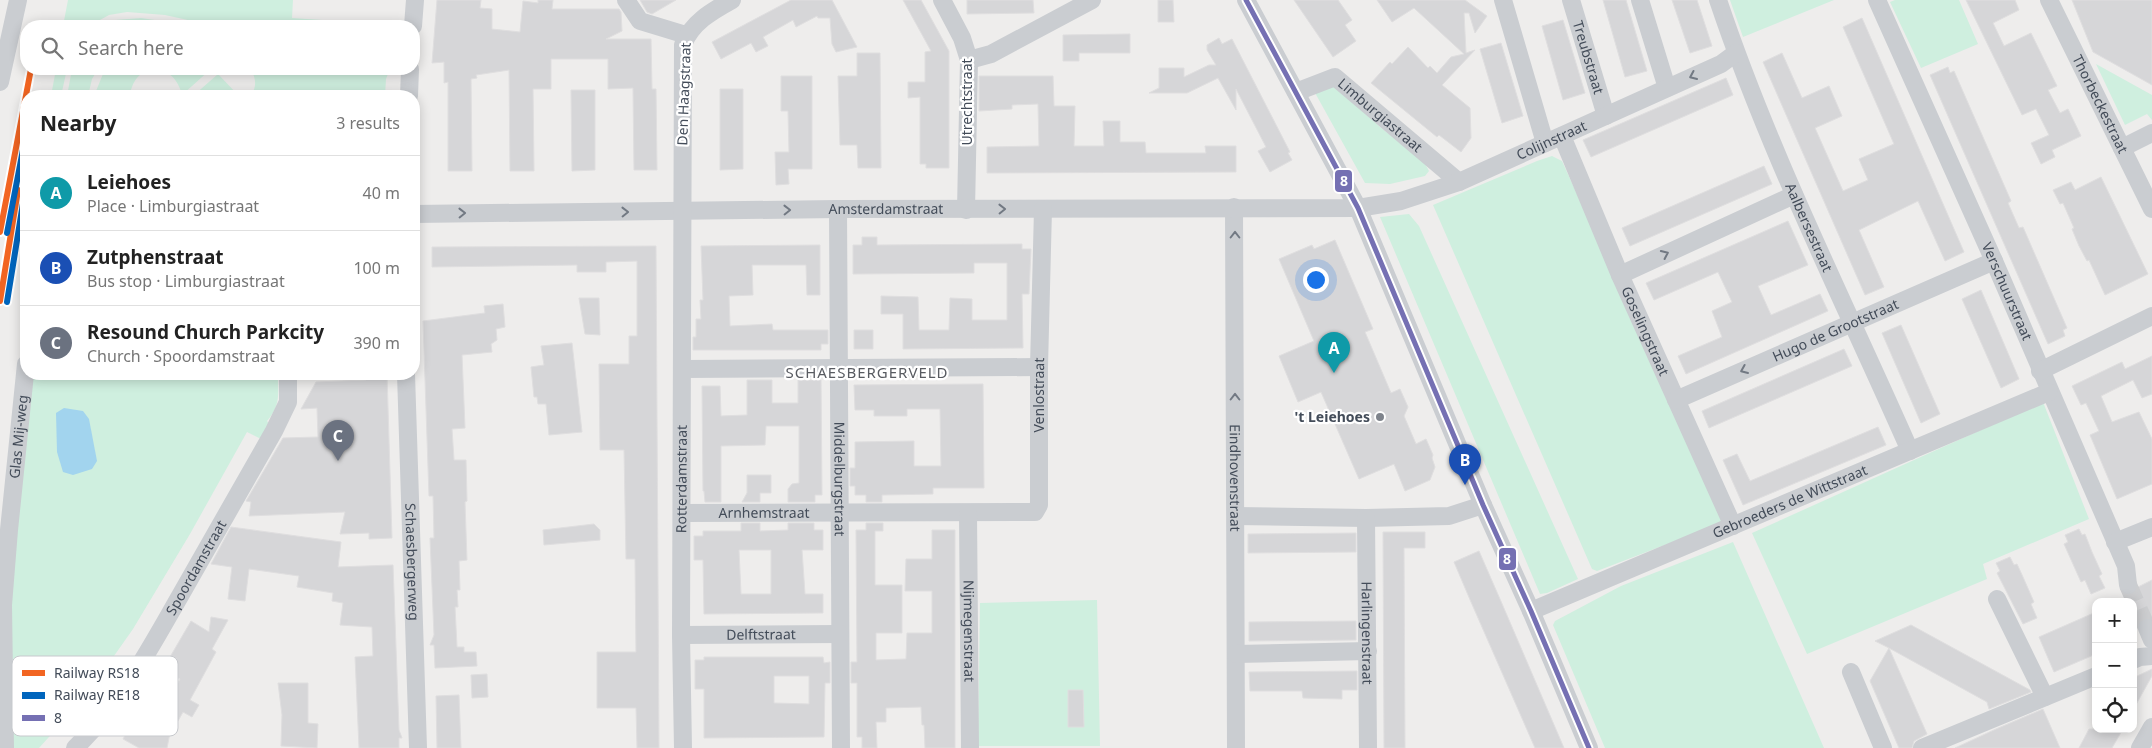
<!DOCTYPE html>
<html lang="en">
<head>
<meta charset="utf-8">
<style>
	:root { --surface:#fff; --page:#f6f6f6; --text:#222; --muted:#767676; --line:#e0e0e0; --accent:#7f848c }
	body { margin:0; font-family:"Noto Sans",sans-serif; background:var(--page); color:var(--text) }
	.controls { position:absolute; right:15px; bottom:15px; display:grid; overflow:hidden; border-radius:10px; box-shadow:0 2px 12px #0003 }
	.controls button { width:45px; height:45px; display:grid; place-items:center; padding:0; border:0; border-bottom:1px solid var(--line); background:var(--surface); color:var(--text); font:25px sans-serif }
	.you { position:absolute; left:1315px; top:279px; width:18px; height:18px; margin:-12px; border:4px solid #fff; border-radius:50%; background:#1a73e8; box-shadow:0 0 0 8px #1a73e833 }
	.badge { display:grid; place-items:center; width:32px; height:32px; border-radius:50%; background:var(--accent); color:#fff; font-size:16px; font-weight:700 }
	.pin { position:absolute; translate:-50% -41px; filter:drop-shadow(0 1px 2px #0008) }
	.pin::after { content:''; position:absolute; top:26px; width:18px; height:15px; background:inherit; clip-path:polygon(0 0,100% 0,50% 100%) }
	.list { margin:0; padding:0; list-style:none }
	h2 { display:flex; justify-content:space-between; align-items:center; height:65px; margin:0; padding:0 20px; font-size:21px }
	h2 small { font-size:16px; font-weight:400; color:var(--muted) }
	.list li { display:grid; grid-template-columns:32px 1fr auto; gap:15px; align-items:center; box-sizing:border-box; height:75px; padding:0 20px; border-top:1px solid var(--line) }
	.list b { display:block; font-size:19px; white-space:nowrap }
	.list p { margin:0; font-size:16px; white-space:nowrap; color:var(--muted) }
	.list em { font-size:16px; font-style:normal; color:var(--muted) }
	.icon { flex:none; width:28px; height:28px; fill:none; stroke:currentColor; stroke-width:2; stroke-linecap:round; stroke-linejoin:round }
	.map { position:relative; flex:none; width:2152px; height:748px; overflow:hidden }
	.search { position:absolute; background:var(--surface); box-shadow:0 2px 12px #0003; left:20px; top:20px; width:400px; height:55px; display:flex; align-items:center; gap:12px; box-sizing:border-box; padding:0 18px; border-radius:20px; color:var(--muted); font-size:19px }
	.panel { position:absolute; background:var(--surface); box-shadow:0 2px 12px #0003; left:20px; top:90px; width:400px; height:290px; border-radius:20px }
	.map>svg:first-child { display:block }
</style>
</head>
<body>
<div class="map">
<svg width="2152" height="748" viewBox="0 0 2152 748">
	<rect width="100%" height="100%" fill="#eeedec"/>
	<path fill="#cfefdf" d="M68 0H293L292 18 398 25 215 26 165 15 127 12 109 15 89 26H63Z
		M1730 0H1834L1743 37Z
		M1895 0H1959L1978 44 1921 68 1890 2Z
		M141 18 195 26H100L115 20Z
		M2096 64 2152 95V120L2147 114 2125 125Z
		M56 69H67L61 96H51Z
		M72 69H98L92 79 88 96H67Z
		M105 69H211L182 95C174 60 134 61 130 96H94Z
		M251 69H390L386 79 385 96H251C257 85 256 80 251 69Z
		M218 74 239 96H193Z
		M1336 86 1380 127 1424 162 1429 171 1425 176 1390 184 1365 183 1314 91Z
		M1552 156 1562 161 1724 519 1722 523 1597 571 1592 569 1433 205 1537 161Z
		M1409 214 1419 226 1578 579 1547 593 1540 594 1380 217Z
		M32 374H171L173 375 175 374H278C278 394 281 405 267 421L269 424 261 439 247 432 190 534 133 629 85 697 39 748H11L10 606Z
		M2043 402 2089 519 1983 564 1987 579 1807 654 1752 533Z
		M1733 542 1824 748H1605L1553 625 1555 621 1621 586Z
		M1097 600 1100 746H978L980 603Z"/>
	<path fill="#a2d4ee" d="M64 408 83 411 89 419 97 461 92 469 73 475 63 472 57 452 56 413Z"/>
	<path fill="#d6d6d8" stroke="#dfdedf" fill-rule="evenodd" d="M437 0H481L480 8 492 9V29L520 32 523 1 538 3V0H553L552 9H619L621 12 622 31 606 39H651L652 89H656L657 170H634L633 88 608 89V59H551V89H533L534 171H510L509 70 476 75 477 78 471 79 472 171H448V82L444 83V62L432 63Z
		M640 0H676L652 14 647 12Z
		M791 0H832L857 47 836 52 832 44 830 18H818L817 16 796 27 793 20 763 37 768 46 756 52 751 43 721 59 712 42Z
		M903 0H921L949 51V168H926V164H920V97L908 98V82H925V52L931 51Z
		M967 0H1033L1034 13 967 14Z
		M1158 0H1173L1174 22H1158Z
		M1294 0H1338L1352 20 1345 25 1356 41 1333 57Z
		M1377 0H1465L1487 16 1475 33 1469 13H1464L1466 53 1475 50 1442 85 1470 108 1471 138 1461 152 1439 135 1437 137 1371 83 1390 62 1392 64 1408 47 1428 68 1430 66 1437 73 1451 57 1464 54 1414 8 1392 22Z
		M1603 0H1626L1647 71 1625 77Z
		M1672 0H1697L1712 46 1690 53Z
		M1966 0H2015L2019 10 1993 23 2004 46 2031 33 2057 86 2048 90 2060 113 2068 109 2081 136 2052 150 2055 157 2041 164 2031 143 2049 135 2036 109 2022 115Z
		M2072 0H2152V85L2093 52Z
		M1862 18 1964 252 1945 261 1918 201 1859 230 1884 287 1865 295 1763 62 1782 53 1802 98 1829 86 1842 116 1815 128 1843 191 1868 180 1859 159 1894 144 1843 27Z
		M1563 20 1585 93 1563 100 1542 26Z
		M1130 34V53H1079V61H1063V35Z
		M1219 38 1222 44 1232 39 1290 152 1288 153 1292 160 1270 172 1258 151 1266 147 1236 89V110L1218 78 1187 93H1149L1159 88V68H1184V77L1209 65H1216L1207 50V45Z
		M1501 43 1523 116 1502 123 1480 49Z
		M857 53H880L881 168H858L857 145H840L838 76H857Z
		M1948 67 1950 73 1954 71 2011 201 2008 203 2019 228 2023 227 2067 328 2063 330 2065 336 2048 344 1930 75Z
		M781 76H812V169H788L789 184 776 185 775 152H789L788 111H781Z
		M979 76H1053L1054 106H1075L1074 146H1104L1103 121H1120V142H1145L1146 153H1206L1205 146H1236V172L987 173V147L1039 146 1038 104 1012 105V109L979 111Z
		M1726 78 1733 95 1591 157 1583 140Z
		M720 89H743V169L720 170Z
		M571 90H595V170L572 171Z
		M1764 166 1772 184 1630 246 1622 228Z
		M2101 177 2148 274 2105 295 2089 260 2087 261 2079 246 2072 229 2074 228 2063 203 2060 204 2053 190 2071 182 2075 190Z
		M1788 221 1808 265 1758 286 1771 315 1820 294 1828 311 1686 374 1678 356 1722 337 1712 311 1732 302 1718 272 1654 300 1646 283Z
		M862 237H877V245L1022 244V249H1031L1029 294H1022L1023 348 903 349V314H881V296L918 297 919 330H949L950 298 972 299V320H1007V263H974V273L853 274V245H862Z
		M1335 240 1373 329 1365 332 1391 393 1400 389 1408 407 1404 416 1416 444 1426 439 1433 455 1432 458 1435 467 1430 480 1405 491 1394 464 1359 479 1321 392 1298 402 1279 356 1314 341 1279 259 1312 245 1314 249Z
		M820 245V295H807L806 265H752L753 295 729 296 730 326 772 324 773 330H828V344H821V350H693V337H696V319H701L700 300H703L701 246Z
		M656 246 659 748H637L636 708H597V652H636L635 559H626L624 450H600L599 364H629V336H637V261L606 262V272H577V265L432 267V247Z
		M1981 290 2019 379 2001 388 1962 299Z
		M579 298H599L600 335 585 334Z
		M503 304 505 327 496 329 497 340 491 344 492 352 462 355 465 428 452 429 454 460H466L467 501 465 502 467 560 459 561 460 590H457L458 607H455L457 647H464V652H476L477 666 435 668 434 645H430L434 635 430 538H434L433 496H429L423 321 485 313 484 306Z
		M1901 325 1940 414 1921 423 1882 333Z
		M854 330H873V349H854Z
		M572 343 582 432 549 435 546 404H538L537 397H534L531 367 544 365 541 346Z
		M1844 349 1852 366 1709 428 1702 411Z
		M2152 356V394L2142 398 2133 380 2101 396 2112 422 2139 412 2152 439V484L2117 499 2090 435 2099 431 2086 403 2081 405 2072 386 2122 362 2125 369Z
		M365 374H387L392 538 369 539V533L340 534 345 512 249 516 251 502 246 501 283 438 318 437 317 408 301 409 316 382 366 380Z
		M747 380H772V403H798V380H821L822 495H815V502H788V489L792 484 799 483V426H766L765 445 721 446V502H705L704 491H703L702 386H720L721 416 747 415Z
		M983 384 984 488H933V494L882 495V502H866V495H855V486H850V468H855V442L914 441V466H941L940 409H907V416H874V410H855L854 385Z
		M1878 427 1886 445 1743 505 1723 460 1737 454 1750 481Z
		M747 475H771V493H760V502H742L747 493Z
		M741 523H760V531L788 530V523H814V530H823V550H802L805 594H823V613L704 614 703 560H694V536H703V531H741ZM739 550H771V594H741Z
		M866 523H883V531H875V585H902V633H876V660L906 659 907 633H932V591H905L906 559H932V530H955V748H925L924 725H922L921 707 886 708V722H876L877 748H862V737H857V683H851V662H857L856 530H866Z
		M594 524 600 530V540L544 545 543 530Z
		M231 527 341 542 338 567 393 565 399 730 402 738H399V748H359L355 657 373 656 372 627 340 625 343 603 332 601 333 593 297 587 299 576 249 569 245 601 228 599 232 567 211 564Z
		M2079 529 2082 535 2085 534 2092 552 2102 574 2099 576 2105 588 2091 594 2085 580 2081 582 2064 544 2068 542 2065 535Z
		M1383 532H1425V548H1404L1405 748H1384Z
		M1356 533V552L1248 553V534Z
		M1479 551 1503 606 1564 748H1535L1471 602 1454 562Z
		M2010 557 2014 565 2017 564 2023 577 2034 602 2031 604 2037 618 2023 624 1997 573 2000 571 1996 563Z
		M2152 580V619L2142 618 2138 622 2137 628 2133 629V602H2129L2126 595 2134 594 2138 587Z
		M2096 612V654L2054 672 2039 637Z
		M211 617 228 620 212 649 216 652 190 700 199 705 192 717 183 712 178 721 173 718 167 748H139L123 739 150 691 168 701 180 679 163 669 191 621 209 632Z
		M1356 621V640L1249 641V622Z
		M1911 625 2030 690 2031 692 1989 709 1987 702 1889 648 1927 734 1914 741 1912 748H1899L1870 681 1889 648 1875 641Z
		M704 657H823L824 663 830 662V683H825L824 737 704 738V689H695V660H704ZM774 676H809V704L774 703Z
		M2152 669V676L2133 710V678Z
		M1357 671V690H1342V699L1303 698 1302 691H1250L1249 672Z
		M487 674 488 697 472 698 471 675Z
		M278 683H308V723L318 724 317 748 281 746 282 715Z
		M1068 690H1083L1084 727H1068Z
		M459 695 461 748H437L436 696Z
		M2043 709 2060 748H1955L1996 729Z
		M2089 729H2123L2112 748H2079Z"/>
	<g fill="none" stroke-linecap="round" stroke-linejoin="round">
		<path stroke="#cccdcf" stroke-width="18" stroke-dasharray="18 9" stroke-linecap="butt" d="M2128 585 2147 628"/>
		<g stroke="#cacdd1" stroke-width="18">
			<path d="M626 0 640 21 686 35"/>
			<path d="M942 0 962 38 969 60 966 210"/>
			<path d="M1246 0 1358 208 1483 505 1531 611 1589 748"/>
			<path d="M1503 0 1545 143"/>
			<path id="s1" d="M1571 0 1606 116"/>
			<path d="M1640 0 1667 88"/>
			<path id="s2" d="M1718 0C1770 155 1844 301 1910 451"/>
			<path id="s3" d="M1877 0 1994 261 2126 566 2128 585"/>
			<path id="s4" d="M2049 0 2152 209"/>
			<path d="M413 26 415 0"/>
			<path d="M969 60 991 54 1092 0"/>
			<path d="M0 82 18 0"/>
			<path id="s5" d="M1296 92 1335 77 1459 182"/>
			<path d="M409 96 410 69"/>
			<path id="s6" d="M1562 136 1620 275 1733 526"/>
			<path d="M2122 148 2152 133"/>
			<path id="s7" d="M1234 207 1236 748"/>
			<path id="s8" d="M838 209 841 748"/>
			<path id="s9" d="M414 214 838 209 1358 208 1401 201 1459 182 1721 64 1736 53"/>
			<path d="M1620 275 1794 195"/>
			<path d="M683 369 1039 367"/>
			<path d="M2040 371 2152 316"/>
			<path id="s10" d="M406 374 418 748"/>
			<path id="s11" d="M1676 400 1994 261"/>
			<path id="s12" d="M682 513 1035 512 1039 505V367L1043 209"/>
			<path id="s13" d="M968 513 970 748"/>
			<path d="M1236 516 1366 518 1449 516 1483 505"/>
			<path id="s14" d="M1366 518 1368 748"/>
			<path d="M2115 542 2152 527"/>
			<path d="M1997 599 2045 697"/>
			<path id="s15" d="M1531 611 2049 392"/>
			<path d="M2147 628 2152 640"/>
			<path id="s16" d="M681 635 840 634"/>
			<path d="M1236 654 1368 651"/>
			<path d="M2133 660 2140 657 2152 656"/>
			<path d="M1851 672 1883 748"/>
			<path id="s17" d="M5 748 3 605 9 530 26 364"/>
			<path id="s18" d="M75 748C120 705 149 650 180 596 211 541 243 486 274 431L288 402V374"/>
			<path id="s19" d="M683 748 681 635 683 45C691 23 712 11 732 0"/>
			<path d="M1922 748 2096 676"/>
			<path d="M2140 748 2152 727"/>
		</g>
		<defs>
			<path id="bus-1" d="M1246 0 1358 208 1483 505 1531 611 1589 748"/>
		</defs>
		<use href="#bus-1" stroke="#fff" stroke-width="9"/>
		<use href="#bus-1" stroke="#7570b3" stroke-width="5"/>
		<defs>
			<path id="rail-1" d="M0 232 31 69
				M0 301 18 190"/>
			<path id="rail-2" d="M7 233 26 134
				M7 302 25 191"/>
		</defs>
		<use href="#rail-1" stroke="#fff" stroke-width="10"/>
		<use href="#rail-2" stroke="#fff" stroke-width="10"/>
		<use href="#rail-1" stroke="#f26522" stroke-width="6"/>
		<use href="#rail-2" stroke="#0065bd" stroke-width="6"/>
	</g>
	<defs><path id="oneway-chevron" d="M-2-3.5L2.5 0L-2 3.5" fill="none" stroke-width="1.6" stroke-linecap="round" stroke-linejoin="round" transform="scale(1.25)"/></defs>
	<g stroke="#727983">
		<use href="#oneway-chevron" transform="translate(1693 76) rotate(156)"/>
		<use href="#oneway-chevron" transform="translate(1002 209) rotate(-1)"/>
		<use href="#oneway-chevron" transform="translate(787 210) rotate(-1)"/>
		<use href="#oneway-chevron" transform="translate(625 212) rotate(-1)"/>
		<use href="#oneway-chevron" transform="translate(462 213) rotate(-1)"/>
		<use href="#oneway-chevron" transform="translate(1235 235) rotate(-90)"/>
		<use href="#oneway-chevron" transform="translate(1665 254) rotate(-25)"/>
		<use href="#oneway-chevron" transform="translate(1744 370) rotate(157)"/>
		<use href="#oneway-chevron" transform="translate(1235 397) rotate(-90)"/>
	</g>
	<circle fill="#7f848c" stroke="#fff" stroke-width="2" cx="1380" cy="417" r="5"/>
	<g text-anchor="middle" stroke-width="4.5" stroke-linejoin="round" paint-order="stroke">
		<g font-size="14" fill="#434c59" stroke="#fff">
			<text dy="5" stroke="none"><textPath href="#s1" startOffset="60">Treubstraat</textPath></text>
			<text transform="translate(684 94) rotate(-88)" y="5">Den Haagstraat</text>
			<text transform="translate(967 102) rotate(-90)" y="5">Utrechtstraat</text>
			<text dy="5" stroke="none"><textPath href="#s4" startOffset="116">Thorbeckestraat</textPath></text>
			<text dy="5" stroke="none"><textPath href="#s5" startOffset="101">Limburgiastraat</textPath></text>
			<text dy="5" stroke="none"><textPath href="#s9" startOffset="1150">Colijnstraat</textPath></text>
			<text dy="5" stroke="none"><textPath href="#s9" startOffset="472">Amsterdamstraat</textPath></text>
			<text dy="5" stroke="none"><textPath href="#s2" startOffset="245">Aalbersestraat</textPath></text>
			<text dy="5" stroke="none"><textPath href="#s3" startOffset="319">Verschuurstraat</textPath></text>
			<text dy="5" stroke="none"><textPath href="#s11" startOffset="174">Hugo de Grootstraat</textPath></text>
			<text dy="5" stroke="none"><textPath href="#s6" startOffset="212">Goselingstraat</textPath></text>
			<text dy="5" stroke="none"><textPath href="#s12" startOffset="471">Venlostraat</textPath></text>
			<text dy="5" stroke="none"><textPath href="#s17" startOffset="312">Glas Mij-weg</textPath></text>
			<text dy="5" stroke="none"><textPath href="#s7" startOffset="271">Eindhovenstraat</textPath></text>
			<text dy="5" stroke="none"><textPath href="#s8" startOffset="270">Middelburgstraat</textPath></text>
			<text dy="5" stroke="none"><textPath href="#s19" startOffset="269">Rotterdamstraat</textPath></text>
			<text dy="5" stroke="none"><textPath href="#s15" startOffset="281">Gebroeders de Wittstraat</textPath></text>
			<text dy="5" stroke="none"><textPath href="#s12" startOffset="82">Arnhemstraat</textPath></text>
			<text dy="5" stroke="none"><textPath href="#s10" startOffset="188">Schaesbergerweg</textPath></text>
			<text dy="5" stroke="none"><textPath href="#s18" startOffset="218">Spoordamstraat</textPath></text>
			<text dy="5" stroke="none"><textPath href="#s13" startOffset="118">Nijmegenstraat</textPath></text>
			<text dy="5" stroke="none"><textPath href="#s14" startOffset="115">Harlingenstraat</textPath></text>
			<text dy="5" stroke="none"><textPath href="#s16" startOffset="80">Delftstraat</textPath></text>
		</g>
		<g font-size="14" font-weight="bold" fill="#434c59" stroke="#fff" text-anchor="end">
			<text x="1370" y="422">'t Leiehoes</text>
		</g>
		<g font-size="15" letter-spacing="1" fill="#585b61" stroke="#fff">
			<text x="867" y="378">SCHAESBERGERVELD</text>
		</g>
	</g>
	<rect x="12" y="656" width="166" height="80" rx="8" fill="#fff" stroke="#c7c9cd" stroke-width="1"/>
	<rect x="22" y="670" width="23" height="6" fill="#f26522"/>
	<rect x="22" y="692" width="23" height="7" fill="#0065bd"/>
	<rect x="22" y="715" width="23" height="6" fill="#7570b3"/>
	<g font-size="14" fill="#434c59">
		<text x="54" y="678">Railway RS18</text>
		<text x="54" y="700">Railway RE18</text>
		<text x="54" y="723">8</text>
	</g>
	<g stroke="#fff" stroke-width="2">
		<rect x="1334" y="169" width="19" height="24" rx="5" fill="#7570b3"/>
		<rect x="1498" y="547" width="19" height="24" rx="5" fill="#7570b3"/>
	</g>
	<g font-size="14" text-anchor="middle" font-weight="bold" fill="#fff">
		<text x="1344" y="186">8</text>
		<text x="1507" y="564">8</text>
	</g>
</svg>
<div class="controls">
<button>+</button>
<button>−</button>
<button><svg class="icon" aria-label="locate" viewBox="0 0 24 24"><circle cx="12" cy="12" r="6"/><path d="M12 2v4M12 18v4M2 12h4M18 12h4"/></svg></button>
</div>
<div class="you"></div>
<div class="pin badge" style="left:1334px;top:373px;background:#0f9aa8">A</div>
<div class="pin badge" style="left:1465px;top:485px;background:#1a4fb4">B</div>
<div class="pin badge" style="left:338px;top:461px;background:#6b7280">C</div>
<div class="search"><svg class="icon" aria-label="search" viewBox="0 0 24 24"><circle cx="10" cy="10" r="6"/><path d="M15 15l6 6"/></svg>Search here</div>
<section class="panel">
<h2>Nearby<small>3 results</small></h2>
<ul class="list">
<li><span class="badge" style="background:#0f9aa8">A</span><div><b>Leiehoes</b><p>Place · Limburgiastraat</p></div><em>40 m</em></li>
<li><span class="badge" style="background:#1a4fb4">B</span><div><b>Zutphenstraat</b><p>Bus stop · Limburgiastraat</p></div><em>100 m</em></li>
<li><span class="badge" style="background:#6b7280">C</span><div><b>Resound Church Parkcity</b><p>Church · Spoordamstraat</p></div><em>390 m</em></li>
</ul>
</section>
</div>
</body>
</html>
